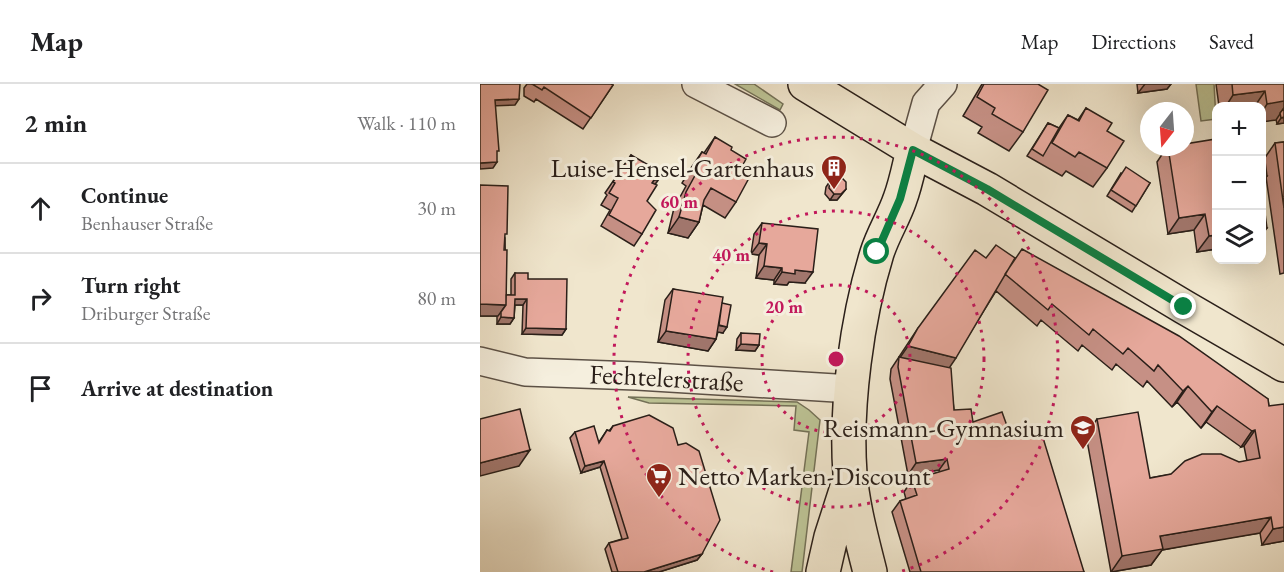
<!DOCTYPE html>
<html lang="en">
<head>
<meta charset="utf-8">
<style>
	:root { --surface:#fff; --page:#f6f6f6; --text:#202124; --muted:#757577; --line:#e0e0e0 }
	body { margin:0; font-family:"EB Garamond",serif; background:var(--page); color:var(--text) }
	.controls { position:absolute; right:18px; top:18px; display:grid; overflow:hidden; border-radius:12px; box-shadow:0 6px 24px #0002 }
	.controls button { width:54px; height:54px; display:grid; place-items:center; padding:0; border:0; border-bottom:2px solid var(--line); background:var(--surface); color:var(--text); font:30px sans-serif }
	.compass { position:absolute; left:660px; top:18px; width:54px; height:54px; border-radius:50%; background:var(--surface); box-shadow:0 6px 24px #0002; rotate:197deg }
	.stop { position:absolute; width:18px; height:18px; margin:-14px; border:4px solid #0b8043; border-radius:50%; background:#fff }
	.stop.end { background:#0b8043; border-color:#fff; box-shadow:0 2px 6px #0008 }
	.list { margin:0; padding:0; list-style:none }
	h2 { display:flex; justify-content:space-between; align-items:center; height:78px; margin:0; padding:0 24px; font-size:26px }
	h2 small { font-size:20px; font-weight:400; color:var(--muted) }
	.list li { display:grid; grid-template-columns:39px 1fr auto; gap:18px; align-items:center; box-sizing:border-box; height:90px; padding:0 24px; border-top:2px solid var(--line) }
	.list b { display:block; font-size:22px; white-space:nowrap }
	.list p { margin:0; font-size:20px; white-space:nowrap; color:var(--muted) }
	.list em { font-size:20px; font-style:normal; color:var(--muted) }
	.icon { flex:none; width:33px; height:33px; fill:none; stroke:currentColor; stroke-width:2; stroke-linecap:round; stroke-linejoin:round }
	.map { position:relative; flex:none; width:804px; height:488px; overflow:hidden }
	header { display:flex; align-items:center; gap:36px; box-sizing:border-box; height:84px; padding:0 30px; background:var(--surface); border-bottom:2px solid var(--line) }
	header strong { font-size:28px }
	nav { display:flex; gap:33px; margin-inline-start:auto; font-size:21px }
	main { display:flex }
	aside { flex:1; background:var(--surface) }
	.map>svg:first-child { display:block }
</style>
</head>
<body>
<header>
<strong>Map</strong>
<nav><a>Map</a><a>Directions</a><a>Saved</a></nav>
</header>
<main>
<aside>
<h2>2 min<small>Walk · 110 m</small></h2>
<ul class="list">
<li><svg class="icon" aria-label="ahead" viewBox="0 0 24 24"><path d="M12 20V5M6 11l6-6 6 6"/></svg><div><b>Continue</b><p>Benhauser Straße</p></div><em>30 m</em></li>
<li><svg class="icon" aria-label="right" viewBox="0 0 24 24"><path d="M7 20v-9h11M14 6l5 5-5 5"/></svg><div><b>Turn right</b><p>Driburger Straße</p></div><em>80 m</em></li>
<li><svg class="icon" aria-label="arrive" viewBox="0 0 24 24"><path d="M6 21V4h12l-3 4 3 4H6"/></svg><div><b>Arrive at destination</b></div></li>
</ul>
</aside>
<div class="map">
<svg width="804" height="488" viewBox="0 0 804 488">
	<rect width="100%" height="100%" fill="#f0e6cd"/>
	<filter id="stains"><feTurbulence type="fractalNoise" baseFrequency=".00333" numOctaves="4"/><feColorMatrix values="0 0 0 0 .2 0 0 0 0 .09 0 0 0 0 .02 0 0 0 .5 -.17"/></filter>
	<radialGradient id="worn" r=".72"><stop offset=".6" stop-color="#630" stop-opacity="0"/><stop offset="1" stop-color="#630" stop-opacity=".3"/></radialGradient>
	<path fill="#bdc496" stroke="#747258" stroke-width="1.5" d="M255 0H274L303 20 300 26Z
		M716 0H734L736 35 721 37Z
		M148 313 317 318 329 326 340 336 322 488H311L329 348 314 346 316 322 169 319Z"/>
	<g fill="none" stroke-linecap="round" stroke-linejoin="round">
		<defs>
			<g id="minor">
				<path d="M216 0 292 39"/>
				<path d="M433 66 446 19 463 0"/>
				<path id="s1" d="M0 277 45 288 157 292 372 305"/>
			</g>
			<path id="major" d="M325 0 433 66 507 105 704 223 804 281
				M343 488 351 453 369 397
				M390 488C382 456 373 423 370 390 365 322 377 234 397 169 403 150 414 133 420 115 426 99 429 82 433 66"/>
		</defs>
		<use href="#minor" stroke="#5c5146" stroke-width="30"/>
		<use href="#major" stroke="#2a1f19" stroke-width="36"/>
		<use href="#minor" stroke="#f5efde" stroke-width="27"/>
		<use href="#major" stroke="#f0e6cd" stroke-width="33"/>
	</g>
	<path fill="#c69085" stroke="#2a1f19" stroke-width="1.5" d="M47 0H131L133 1 103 45 56 15 54 18 44 12V4Z
		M502 0H558L543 48 529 67 498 49 502 43 483 32Z
		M657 0H691L687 5 658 9Z
		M736 0H804V39L797 40 796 35 782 38V22H739Z
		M606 24 627 47V84L613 103 586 87 582 92 547 72 568 39 579 44 588 31 598 36Z
		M235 53 251 66 259 88 256 118 245 134 223 121 219 138 208 154 188 149 194 124 206 102 202 99 211 84 222 68 224 69Z
		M736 55V165L717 168 714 146 688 150 677 78 687 63H705Z
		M804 58V189L800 190 786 93 782 99V78L784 77V75L795 59Z
		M151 71 175 100 167 117 162 150 154 162 121 142 130 126 121 121 127 111 125 109Z
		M641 89 670 99 652 128 627 112Z
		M350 97 366 105 357 116H350L345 110 346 103Z
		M0 101 25 154 26 211H31V195L35 189 48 195 86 245 82 251 42 250 43 221H35L34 234 30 240H17V232H0Z
		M282 139 325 199 309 198 307 201 294 200V196L276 194 279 171 271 170 274 150Z
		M535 174 788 315 804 457 782 461 780 449 735 456 682 466 671 481 631 488 606 351 617 335 670 394 767 377 764 362 761 363 726 338 721 344 697 318 692 323 667 297 663 303 636 280 632 286 602 261 598 267 561 236 557 242 516 207 469 283 474 326 493 338 531 353 604 488H430L412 428 420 417 426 415 424 408 432 396 460 388 459 386 428 391 410 295 411 285 438 244Z
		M193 205 242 219 243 249 238 248 236 255 228 267 178 258 185 216Z
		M261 249 279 261 275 267 256 266 257 255Z
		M133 342 222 470 217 476 179 488H132L125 465 129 459 142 455 120 383 101 389 90 354 95 348 119 358 127 346 129 347Z"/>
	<path fill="#a1766c" stroke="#2a1f19" stroke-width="1.5" d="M665 0H691L687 5 658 9Z
		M785 7 775 22H746L753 11Z
		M804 8V24L796 36 782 38V28L787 20Z
		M39 15 35 21 11 22 15 16Z
		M804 33V39L797 40 801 34Z
		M17 78 13 84 0 85V79Z
		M782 92H787L782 99Z
		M179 95 171 106 166 107 174 96Z
		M366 105 357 116H350L354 110Z
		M725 130 714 146 688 150 699 134Z
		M199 133 219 138 208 154 188 149Z
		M782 144H787L782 151Z
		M736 151V165L717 168 729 152Z
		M279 159 287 160 279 171 271 170Z
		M284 182 302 184 294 196 276 194Z
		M315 186 333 188 325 199 309 198 307 201 294 200 302 188Z
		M35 215H47L43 221H31Z
		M0 220 26 221 18 232H0Z
		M21 233 34 234 30 240H17Z
		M236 241 247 243 243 249 232 247Z
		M46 244 86 245 82 251 42 250Z
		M186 247 236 255 228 267 178 258Z
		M261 260 279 261 275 267 256 266Z
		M428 262 476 274 463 293 419 275Z
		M708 302 697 318 692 323 703 307Z
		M737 322 726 338 721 344 732 328Z
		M775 346 764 362 761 363 772 347Z
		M50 366 39 382 0 392V379Z
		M467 375 459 386 428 391 436 379Z
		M124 377 120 383 101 389 105 382Z
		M791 433 780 449 682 466 671 481 631 488 642 472 680 452Z
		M804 443V457L782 461 793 445Z
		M222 470 217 476 179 488H164Z"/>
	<path fill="#e6a89b" stroke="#2a1f19" stroke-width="1.5" d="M0 0H40L39 15 15 16 19 67H17V78L0 79Z
		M52 0H131L133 1 111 34 64 3 62 6Z
		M504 0H558L568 6 543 48 512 30 515 24 497 13Z
		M752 0H804V17L787 20 785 7 753 11Z
		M606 24 632 39 627 47 644 57 627 84 599 68 595 73 572 59 588 31 599 37Z
		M804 24V33L801 34 800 29Z
		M568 39 579 44 563 72 552 65Z
		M235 53 252 63 251 66 266 75 259 88 269 94 256 118 231 104 224 116 219 138 199 133 206 108 218 86 213 83 222 68 226 70Z
		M736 55V151L729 152 725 130 699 134 688 63H705V60Z
		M804 58V124L795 59Z
		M151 71 170 82 176 81 180 83 182 89 179 95 174 96 172 99 177 101 167 117 176 126 162 150 129 131 138 114 129 109 135 99 133 98Z
		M785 77 787 92H782V78Z
		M646 83 670 99 656 122 631 106Z
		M356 92 361 93 366 98V105L361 110H354L349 104 350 97Z
		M0 101 28 102 27 150H25L24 166H27L26 221 0 220Z
		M782 107 787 144H782Z
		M282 139 338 145 333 188 315 186V190L302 188V184L284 182 287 160 279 159Z
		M516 161 535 174 476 274 428 262 438 244 495 166 506 174Z
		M542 165 699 252 788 315 789 322 804 320V443L793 445 791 433 746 441 680 452 683 465 642 472 617 335 658 328 670 394 691 390 705 377 722 370H741L759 378 780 374 775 346 772 347 737 322 732 328 708 302 703 307 678 281 674 287 648 264 643 270 613 245 609 251 572 220 568 226 525 190Z
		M35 189H48V195H87L86 245 46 244 47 215H35L34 234 21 233V228L26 221V211H35Z
		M193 205 243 213 236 255 186 247Z
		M242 219 251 221 247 243 239 241Z
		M261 249 280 250 279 261 261 260Z
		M419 273 471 284 474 326 491 325 493 338 522 328 531 353 560 344 604 488H441L420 417 437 411 432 396 469 385 467 375 436 379 418 283Z
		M40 325 50 366 0 379V335Z
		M169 331 193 344 198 361 206 359 219 367 240 436 222 470 164 488H138L129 459 148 454 124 377 105 382 95 348 114 342 119 359 127 346 130 347 133 342Z"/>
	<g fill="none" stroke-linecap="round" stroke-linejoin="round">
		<path stroke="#0b8043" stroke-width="8" d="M397 168 420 115 433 66 507 105 704 223"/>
	</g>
	<g fill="none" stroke="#c2185b" stroke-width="3" stroke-dasharray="3 6">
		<circle cx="356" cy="275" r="74"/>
		<circle cx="356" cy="275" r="148"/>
		<path d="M293 488A222 222 0 1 1 419 488"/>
	</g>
	<defs>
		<symbol id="building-pin" viewBox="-11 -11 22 30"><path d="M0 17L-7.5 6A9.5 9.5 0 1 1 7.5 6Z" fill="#8f2418" stroke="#f5efde"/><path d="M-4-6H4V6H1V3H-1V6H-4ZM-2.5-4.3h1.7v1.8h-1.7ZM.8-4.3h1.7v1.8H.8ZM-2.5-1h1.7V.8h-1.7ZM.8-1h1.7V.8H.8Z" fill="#fff"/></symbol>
		<symbol id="school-pin" viewBox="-11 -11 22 30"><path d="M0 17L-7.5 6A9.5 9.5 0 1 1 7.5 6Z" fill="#8f2418" stroke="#f5efde"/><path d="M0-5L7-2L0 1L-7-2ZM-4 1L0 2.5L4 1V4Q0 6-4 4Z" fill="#fff"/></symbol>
		<symbol id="supermarket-pin" viewBox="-11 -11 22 30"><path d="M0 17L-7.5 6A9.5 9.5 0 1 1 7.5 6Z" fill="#8f2418" stroke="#f5efde"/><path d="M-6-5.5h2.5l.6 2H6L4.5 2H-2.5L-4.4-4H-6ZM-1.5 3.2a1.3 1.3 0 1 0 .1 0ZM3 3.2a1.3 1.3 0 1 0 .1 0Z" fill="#fff"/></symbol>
	</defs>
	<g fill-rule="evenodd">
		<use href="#building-pin" x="339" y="69" width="30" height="40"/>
		<use href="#school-pin" x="588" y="329" width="30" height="40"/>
		<use href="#supermarket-pin" x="164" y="377" width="30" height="40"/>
	</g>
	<g text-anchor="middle" stroke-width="6" stroke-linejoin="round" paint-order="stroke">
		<g font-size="27" fill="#2a1f19" stroke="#f5efde" text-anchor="end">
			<text x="334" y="93">Luise-Hensel-Gartenhaus</text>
			<text x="584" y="353">Reismann-Gymnasium</text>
			<text x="198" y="401" text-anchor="start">Netto Marken-Discount</text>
		</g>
		<g font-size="27" fill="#2a1f19" stroke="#f5efde">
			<text dy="9" stroke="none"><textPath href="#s1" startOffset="188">Fechtelerstraße</textPath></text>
		</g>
	</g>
	<circle cx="356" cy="275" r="9" fill="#c2185b" stroke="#f5efde" stroke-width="3"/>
	<g font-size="18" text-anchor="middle" font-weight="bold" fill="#c2185b" stroke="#f5efde" stroke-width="6" stroke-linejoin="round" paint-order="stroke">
		<text x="199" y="124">60 m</text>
		<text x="251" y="177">40 m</text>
		<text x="304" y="229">20 m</text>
	</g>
	<rect width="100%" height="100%" filter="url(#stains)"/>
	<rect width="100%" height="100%" fill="url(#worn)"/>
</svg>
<div class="controls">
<button>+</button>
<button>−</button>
<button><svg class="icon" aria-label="layers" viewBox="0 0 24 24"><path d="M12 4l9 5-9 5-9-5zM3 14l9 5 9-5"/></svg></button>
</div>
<svg class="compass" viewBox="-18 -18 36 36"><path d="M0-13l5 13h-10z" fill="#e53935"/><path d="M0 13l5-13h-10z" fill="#757577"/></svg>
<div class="stop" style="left:397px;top:168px"></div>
<div class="stop end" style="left:704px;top:223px"></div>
</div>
</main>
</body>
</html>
